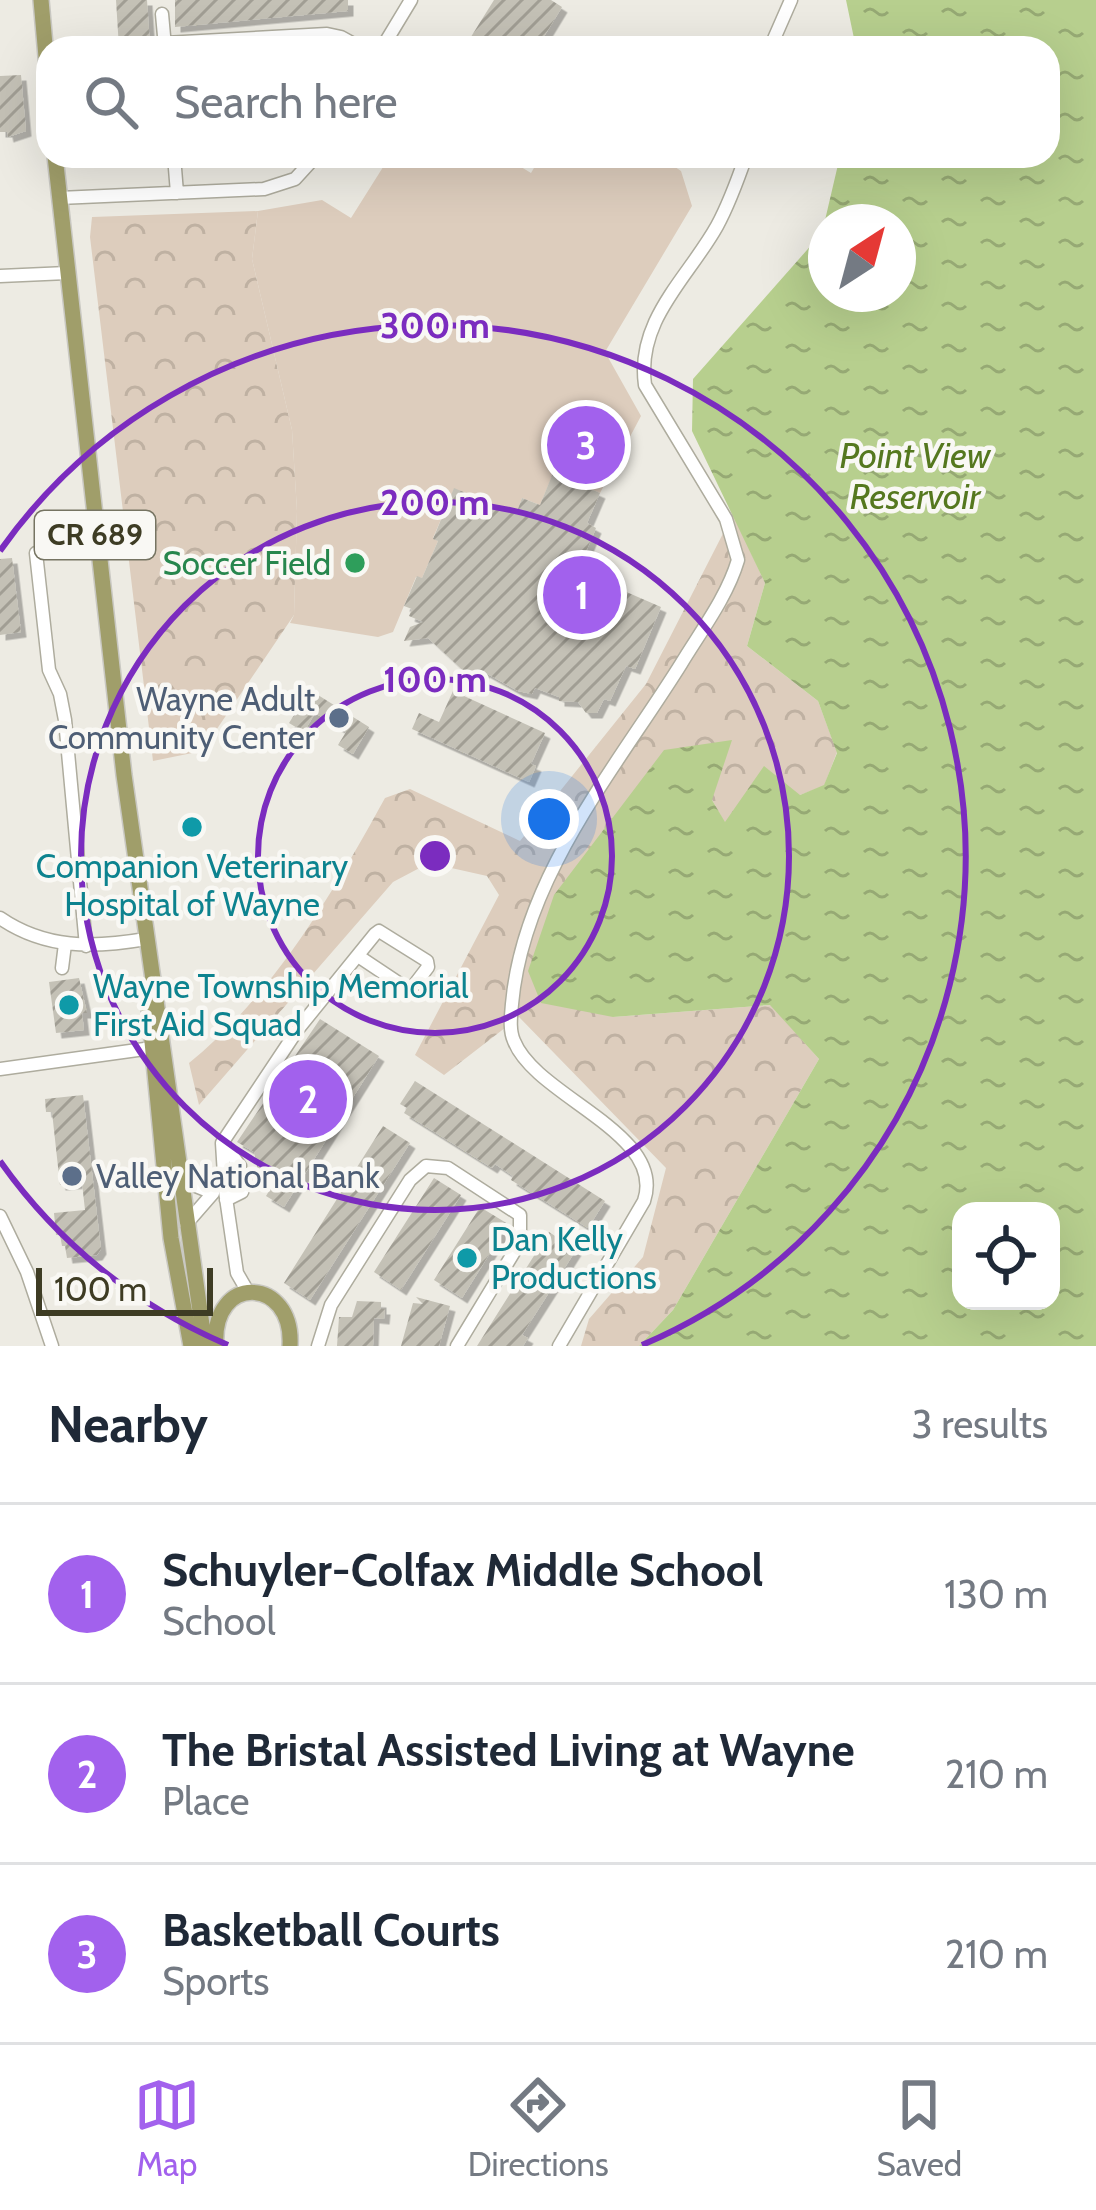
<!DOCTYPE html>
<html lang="en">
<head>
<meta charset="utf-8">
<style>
	:root { --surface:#fff; --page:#f2f2f3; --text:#1f2937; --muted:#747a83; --line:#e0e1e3; --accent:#a261ed }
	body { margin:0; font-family:Cabin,sans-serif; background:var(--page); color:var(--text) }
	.controls { position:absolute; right:36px; bottom:36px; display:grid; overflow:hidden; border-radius:24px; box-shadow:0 12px 48px #0002 }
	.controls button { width:108px; height:108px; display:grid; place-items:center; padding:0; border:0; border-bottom:3px solid var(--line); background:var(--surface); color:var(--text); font:60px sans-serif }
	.compass { position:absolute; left:808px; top:204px; width:108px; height:108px; border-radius:50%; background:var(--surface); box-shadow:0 12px 48px #0002; rotate:36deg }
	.scale { position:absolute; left:36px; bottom:30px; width:177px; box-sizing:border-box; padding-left:12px; border:6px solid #3e3c24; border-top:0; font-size:33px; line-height:42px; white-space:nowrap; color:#3e3c24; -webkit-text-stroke:9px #f9f8f4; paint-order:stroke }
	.you { position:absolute; left:549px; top:819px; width:42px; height:42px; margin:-30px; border:9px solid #fff; border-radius:50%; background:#1a73e8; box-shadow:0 0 0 18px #1a73e833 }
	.badge { display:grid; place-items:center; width:78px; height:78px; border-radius:50%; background:var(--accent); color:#fff; font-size:39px; font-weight:700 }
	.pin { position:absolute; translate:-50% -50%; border:6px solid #fff; box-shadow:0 3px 12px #0006 }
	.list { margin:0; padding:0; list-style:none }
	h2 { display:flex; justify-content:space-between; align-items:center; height:156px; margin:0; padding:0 48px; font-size:51px }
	h2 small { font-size:39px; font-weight:400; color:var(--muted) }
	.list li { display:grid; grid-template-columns:78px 1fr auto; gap:36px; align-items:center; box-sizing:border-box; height:180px; padding:0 48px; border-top:3px solid var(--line) }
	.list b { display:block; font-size:45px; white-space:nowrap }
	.list p { margin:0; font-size:39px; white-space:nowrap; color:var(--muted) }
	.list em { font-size:39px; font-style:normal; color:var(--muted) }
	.icon { flex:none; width:66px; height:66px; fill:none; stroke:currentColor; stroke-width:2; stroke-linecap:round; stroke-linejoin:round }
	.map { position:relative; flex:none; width:1096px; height:1346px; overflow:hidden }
	.search { position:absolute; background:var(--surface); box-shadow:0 12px 48px #0002; left:36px; right:36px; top:36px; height:132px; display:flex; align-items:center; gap:30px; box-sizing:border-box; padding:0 42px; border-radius:36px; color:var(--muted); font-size:45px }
	.sheet { height:696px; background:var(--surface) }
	nav { display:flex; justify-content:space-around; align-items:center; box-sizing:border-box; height:168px; border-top:3px solid var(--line); background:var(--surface); font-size:33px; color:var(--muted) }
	nav a { display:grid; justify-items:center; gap:6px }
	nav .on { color:var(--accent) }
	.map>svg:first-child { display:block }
</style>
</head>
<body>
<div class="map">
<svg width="1096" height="1346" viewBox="0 0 1096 1346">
	<defs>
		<pattern id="forest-crowns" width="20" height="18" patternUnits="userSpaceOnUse" patternTransform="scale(3)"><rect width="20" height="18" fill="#ddcdbd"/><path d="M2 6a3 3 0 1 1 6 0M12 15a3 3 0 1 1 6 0" fill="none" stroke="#bfb1a2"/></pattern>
		<pattern id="water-ripples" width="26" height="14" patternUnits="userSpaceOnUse" patternTransform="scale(3)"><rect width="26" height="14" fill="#b7cf8e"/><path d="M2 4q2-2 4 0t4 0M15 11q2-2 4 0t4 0" fill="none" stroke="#96a974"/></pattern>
		<pattern id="building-hatch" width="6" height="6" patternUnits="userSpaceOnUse" patternTransform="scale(3)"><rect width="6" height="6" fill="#c4c1b6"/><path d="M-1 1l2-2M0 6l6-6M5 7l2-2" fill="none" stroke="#a19e94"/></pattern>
		<filter id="shadow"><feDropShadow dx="5.5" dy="5.5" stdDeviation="0" flood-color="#0004"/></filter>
	</defs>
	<rect width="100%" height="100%" fill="#edebe3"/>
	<path fill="url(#forest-crowns)" d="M258 211 252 259 292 430 297 511 294 615 202 751 153 761 90 237 92 217Z
		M733 514 765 583 747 646 818 701 837 752 824 786 725 823 712 800 613 1017 771 1005 819 1059 673 1310 639 1346H581L589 1319 643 1257 666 1168 519 1017 444 1075 415 1055 499 895 487 876 429 863 393 882 199 1105 189 1063C275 993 332 894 385 798L410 789 520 841 646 684Z"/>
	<path fill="#ddcdbd" d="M390 156H503L531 173 541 156H659L681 171 692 206 605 352 641 416 600 493 553 474 540 505 522 498 516 514 454 489 433 538 438 541 422 578 416 577 393 632 378 637 290 623 294 615 297 511 292 430 252 259 258 211 322 200 351 218Z"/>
	<path fill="url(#water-ripples)" fill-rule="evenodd" d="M846 0H1096V1346H639L673 1310 819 1059 770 1005 613 1017 541 1003 528 971 554 895 664 750 732 740 712 800 725 822 764 766 800 795 824 785 837 753 818 701 747 646 765 583 692 431 693 379 822 233 840 156H1048V48H856ZM826 222H898V294H826ZM961 1211H1051V1301H961Z"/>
	<path fill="url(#building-hatch)" filter="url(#shadow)" d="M116 0H147L150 48H119Z
		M175 0H348V11L175 27Z
		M494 0H551L562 7 537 48H464Z
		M21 75 26 131 8 137 7 132H0V76Z
		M553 473 600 493 587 523 596 528 578 571 661 607 635 669 626 666 610 701 604 699 597 713H586L578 702 559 701V697L535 688 532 694 518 691 484 672 481 678 468 675 428 638 404 641 410 627 423 622 409 616 412 609 404 606 417 576 422 578 438 541 433 539 454 488 516 514 522 498 540 505Z
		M12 558 21 632 0 635V559Z
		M310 690 369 727 353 754 338 745 346 732 315 713 304 732 289 723Z
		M453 691 545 733 531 764 536 766 529 782 412 729 419 713 439 722Z
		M79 978 87 1013H82L84 1030 56 1033 49 982Z
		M320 1019 379 1056 284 1207 266 1196 269 1191 261 1185 271 1169 258 1171 254 1152 237 1142Z
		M415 1081 605 1201 588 1228 511 1180 513 1176 495 1164 492 1168 404 1113 407 1108 400 1104Z
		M83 1095 101 1249 97 1255 67 1258 65 1246H62L60 1235H56L54 1213 85 1210 82 1183 60 1185 52 1112H46L45 1099Z
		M383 1126 410 1143 310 1300 284 1283Z
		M434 1178 461 1195 401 1290 374 1272Z
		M480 1207 508 1224 462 1298 434 1280Z
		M549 1232 576 1250 522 1335 528 1338 523 1346H477Z
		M416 1297 450 1306 439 1346H401L413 1303 423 1304Z
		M357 1301 381 1302V1309H385L384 1319 374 1318 373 1346H337L339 1317H352Z"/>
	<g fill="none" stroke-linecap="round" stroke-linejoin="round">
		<defs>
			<path id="minor" d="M162 14 165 47
				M165 43 327 34 341 37 361 48
				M382 48 411 0
				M770 48 791 0
				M174 156 177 193
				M59 198 264 189 295 179 316 156
				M0 276 67 273
				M36 553 49 670 60 694 65 720 86 946
				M0 918C45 949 93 948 146 939
				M62 968 65 944
				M0 1069 159 1047
				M223 1143 240 1166
				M181 1180 213 1193 186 1224
				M226 1200 242 1192 245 1183
				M0 1216 27 1272 52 1346
				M248 1292 237 1273 225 1191 222 1143 298 1029 375 934 379 931 427 961 428 967 412 988H406L358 956
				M318 1346 331 1305 410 1180 426 1166 448 1168 520 1215V1239L514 1252 457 1346
				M559 1346 644 1201C667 1133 536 1097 514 1041 509 1030 511 1016 512 1004 523 877 616 768 681 664 701 631 727 597 738 560L726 519 645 385C636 320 688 278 717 226 729 204 738 179 746 156"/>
			<path id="major" d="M41 0 48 79
				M55 156 124 775 205 1346
				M147 990 171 1238 191 1346
				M216 1346C211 1273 294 1276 290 1346"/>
		</defs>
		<use href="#minor" stroke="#aeac9e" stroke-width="15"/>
		<use href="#major" stroke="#c9c8c2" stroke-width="18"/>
		<use href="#minor" stroke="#fff" stroke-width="12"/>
		<use href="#major" stroke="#a09e6a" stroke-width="15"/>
	</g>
	<g fill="none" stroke="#7b2cbf" stroke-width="6">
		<circle cx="435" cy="856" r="177"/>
		<circle cx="435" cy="856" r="354"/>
		<path d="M228 1345A531 531 0 0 1 0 1161M0 551A531 531 0 1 1 642 1345"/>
	</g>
	<circle fill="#2e9e5b" stroke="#f9f8f4" stroke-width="4.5" cx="355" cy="563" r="12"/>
	<g fill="#5c6f8a" stroke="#f9f8f4" stroke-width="4.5">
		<circle cx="339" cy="718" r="12"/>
		<circle cx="72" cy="1176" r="12"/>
	</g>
	<g fill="#0f9aa8" stroke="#f9f8f4" stroke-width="4.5">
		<circle cx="192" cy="827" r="12"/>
		<circle cx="69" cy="1005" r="12"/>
		<circle cx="467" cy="1258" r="12"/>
	</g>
	<g text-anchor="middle" stroke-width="9" stroke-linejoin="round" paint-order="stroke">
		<rect fill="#f9f8f4" stroke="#767462" stroke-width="3" x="35" y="511" width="120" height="48" rx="9"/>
		<g font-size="30" font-weight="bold" fill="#3e3c24">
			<text x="95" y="545">CR 689</text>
		</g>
		<g font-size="33" fill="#27864d" stroke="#f9f8f4" text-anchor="end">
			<text x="331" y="575">Soccer Field</text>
		</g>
		<g font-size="33" fill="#4e5e75" stroke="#f9f8f4" text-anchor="end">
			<text x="315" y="711">Wayne Adult<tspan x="315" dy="38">Community Center</tspan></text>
			<text x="96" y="1188" text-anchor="start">Valley National Bank</text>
		</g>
		<g font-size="33" fill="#0d838f" stroke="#f9f8f4" text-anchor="start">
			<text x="192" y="878" text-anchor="middle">Companion Veterinary<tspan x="192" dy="38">Hospital of Wayne</tspan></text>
			<text x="93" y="998">Wayne Township Memorial<tspan x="93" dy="38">First Aid Squad</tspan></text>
			<text x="491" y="1251">Dan Kelly<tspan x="491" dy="38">Productions</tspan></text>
		</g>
		<g font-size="36" font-style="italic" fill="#55781f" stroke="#f9f8f4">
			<text x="915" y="468">Point View<tspan x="915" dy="41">Reservoir</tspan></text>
		</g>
	</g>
	<circle cx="435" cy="856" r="18" fill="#7b2cbf" stroke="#f9f8f4" stroke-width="6"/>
	<g font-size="36" text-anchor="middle" font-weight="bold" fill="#7b2cbf" stroke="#f9f8f4" stroke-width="9" stroke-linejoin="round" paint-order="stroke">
		<text x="435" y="338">300 m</text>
		<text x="435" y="515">200 m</text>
		<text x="435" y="692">100 m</text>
	</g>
</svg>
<div class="controls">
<button><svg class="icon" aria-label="locate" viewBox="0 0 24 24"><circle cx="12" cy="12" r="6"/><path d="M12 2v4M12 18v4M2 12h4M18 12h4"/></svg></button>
</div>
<svg class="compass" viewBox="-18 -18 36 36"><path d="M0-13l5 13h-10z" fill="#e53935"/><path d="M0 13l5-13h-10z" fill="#747a83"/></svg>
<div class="scale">100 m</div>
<div class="you"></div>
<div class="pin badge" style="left:582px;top:595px">1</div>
<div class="pin badge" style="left:308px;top:1099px">2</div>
<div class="pin badge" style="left:586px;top:445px">3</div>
<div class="search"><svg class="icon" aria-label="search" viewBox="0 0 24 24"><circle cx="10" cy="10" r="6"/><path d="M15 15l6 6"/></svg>Search here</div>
</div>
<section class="sheet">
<h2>Nearby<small>3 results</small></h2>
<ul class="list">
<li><span class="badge">1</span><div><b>Schuyler-Colfax Middle School</b><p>School</p></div><em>130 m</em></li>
<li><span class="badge">2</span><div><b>The Bristal Assisted Living at Wayne</b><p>Place</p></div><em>210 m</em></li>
<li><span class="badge">3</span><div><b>Basketball Courts</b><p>Sports</p></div><em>210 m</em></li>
</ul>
</section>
<nav>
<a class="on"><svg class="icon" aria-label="map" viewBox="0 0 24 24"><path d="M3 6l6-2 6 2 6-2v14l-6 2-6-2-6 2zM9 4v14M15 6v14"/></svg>Map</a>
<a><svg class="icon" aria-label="directions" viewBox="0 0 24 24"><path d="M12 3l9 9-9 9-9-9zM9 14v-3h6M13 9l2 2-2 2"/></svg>Directions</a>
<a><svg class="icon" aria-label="saved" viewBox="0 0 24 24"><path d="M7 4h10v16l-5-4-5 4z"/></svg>Saved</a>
</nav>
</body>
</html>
